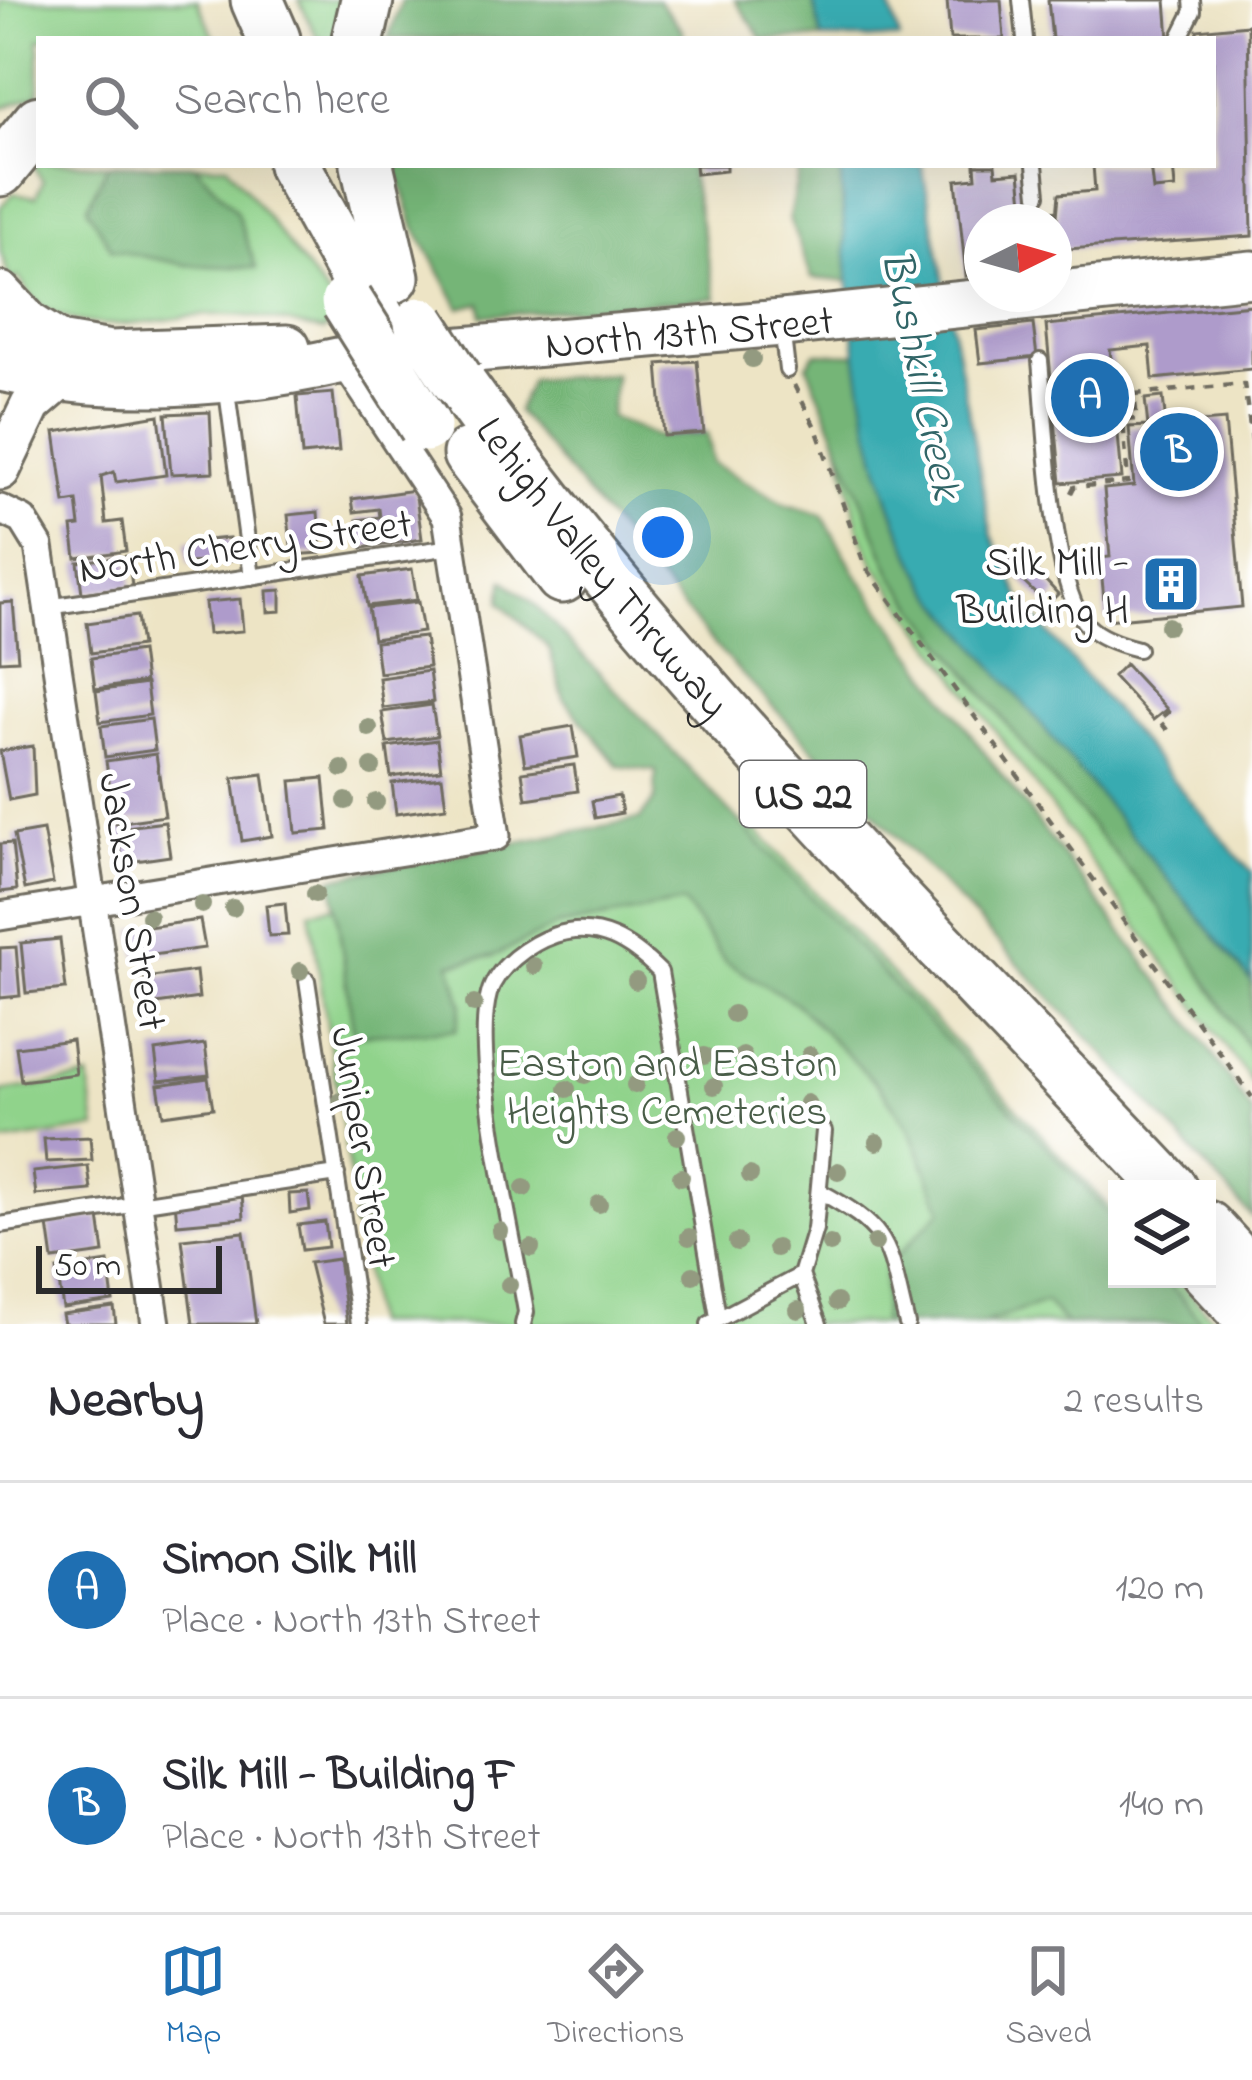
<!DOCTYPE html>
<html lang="en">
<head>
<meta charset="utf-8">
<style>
	:root { --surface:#fff; --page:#f2f2f3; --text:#2b2b33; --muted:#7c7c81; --line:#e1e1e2; --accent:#1f6fb2 }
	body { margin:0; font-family:"Indie Flower",sans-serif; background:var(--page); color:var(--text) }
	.controls { position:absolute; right:36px; bottom:36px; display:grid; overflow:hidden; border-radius:0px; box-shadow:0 12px 48px #0002 }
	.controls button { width:108px; height:108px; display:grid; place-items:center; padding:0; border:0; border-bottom:3px solid var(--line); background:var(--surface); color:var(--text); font:60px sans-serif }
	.compass { position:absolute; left:964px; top:204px; width:108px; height:108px; border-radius:50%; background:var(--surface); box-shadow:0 12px 48px #0002; rotate:85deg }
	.scale { position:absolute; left:36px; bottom:30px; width:186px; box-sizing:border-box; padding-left:12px; border:6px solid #2b2b2b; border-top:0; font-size:33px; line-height:42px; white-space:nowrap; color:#2b2b2b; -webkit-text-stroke:9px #fff; paint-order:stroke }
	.you { position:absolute; left:663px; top:537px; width:42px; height:42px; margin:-30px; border:9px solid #fff; border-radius:50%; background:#1a73e8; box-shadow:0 0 0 18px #1a73e833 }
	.badge { display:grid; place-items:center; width:78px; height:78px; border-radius:50%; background:var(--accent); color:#fff; font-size:39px; font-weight:700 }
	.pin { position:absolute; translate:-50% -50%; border:6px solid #fff; box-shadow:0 3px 12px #0006 }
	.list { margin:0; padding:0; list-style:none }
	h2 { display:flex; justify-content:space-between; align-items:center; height:156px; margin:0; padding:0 48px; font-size:51px }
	h2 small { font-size:39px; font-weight:400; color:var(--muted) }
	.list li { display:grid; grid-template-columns:78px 1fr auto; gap:36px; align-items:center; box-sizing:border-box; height:216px; padding:0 48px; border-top:3px solid var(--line) }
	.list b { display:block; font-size:45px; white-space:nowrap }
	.list p { margin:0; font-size:39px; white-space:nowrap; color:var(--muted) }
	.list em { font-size:39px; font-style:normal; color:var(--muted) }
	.icon { flex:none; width:66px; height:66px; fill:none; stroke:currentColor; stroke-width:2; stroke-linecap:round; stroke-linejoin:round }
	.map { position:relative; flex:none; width:1252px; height:1324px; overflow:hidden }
	.search { position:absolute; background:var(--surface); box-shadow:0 12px 48px #0002; left:36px; right:36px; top:36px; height:132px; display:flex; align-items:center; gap:30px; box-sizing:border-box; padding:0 42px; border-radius:0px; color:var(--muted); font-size:45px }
	.sheet { height:588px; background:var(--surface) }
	nav { display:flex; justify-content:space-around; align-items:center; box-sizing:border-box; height:168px; border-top:3px solid var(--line); background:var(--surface); font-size:33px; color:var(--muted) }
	nav a { display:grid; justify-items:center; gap:6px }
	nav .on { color:var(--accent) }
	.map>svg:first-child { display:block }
</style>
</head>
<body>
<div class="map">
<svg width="1252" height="1324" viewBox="0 0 1252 1324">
	<rect width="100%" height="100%" fill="#fff"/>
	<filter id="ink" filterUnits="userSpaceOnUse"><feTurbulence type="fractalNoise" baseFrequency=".00833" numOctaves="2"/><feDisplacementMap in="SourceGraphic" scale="24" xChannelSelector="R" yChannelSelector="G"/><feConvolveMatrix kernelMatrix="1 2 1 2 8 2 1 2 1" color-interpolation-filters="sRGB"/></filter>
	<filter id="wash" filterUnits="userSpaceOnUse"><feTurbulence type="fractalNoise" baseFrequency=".004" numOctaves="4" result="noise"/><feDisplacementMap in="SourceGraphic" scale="48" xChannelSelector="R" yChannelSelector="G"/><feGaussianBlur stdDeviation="2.7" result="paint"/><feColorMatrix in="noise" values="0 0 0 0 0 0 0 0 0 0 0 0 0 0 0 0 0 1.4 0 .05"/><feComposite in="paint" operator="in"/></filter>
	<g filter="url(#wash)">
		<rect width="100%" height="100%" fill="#ede4c5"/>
		<path fill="#90d38b" stroke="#5e7f5b" stroke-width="3" d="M0 0H197L215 39H39V95L0 109Z
			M299 0H347L336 39H318Z
			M39 161 108 165 88 207 255 268 236 211 195 165H227L342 315 323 331C286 322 249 313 210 315 158 318 91 339 42 306 33 300 25 286 18 277L10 280 0 251V207L14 193 36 197 43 181 34 167Z
			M838 439 893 576 1031 755 1158 905 1252 1053V1083L875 565 859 529Z
			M755 828 1117 1216V1279H1176L1218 1324H372L310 911Z
			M89 1078 96 1128 0 1143V1092Z"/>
		<path fill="#74b577" stroke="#507051" stroke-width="3" d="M402 0H658L683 31V39H388Z
			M735 0H813L822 39H762Z
			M108 165H195L236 211 256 268 187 265 112 250 87 207Z
			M395 165H689L716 298 482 316 481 303 460 308 414 226Z
			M800 165H840L851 282 812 278 789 218Z
			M815 353 861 354C873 445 883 511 931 590L1252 982V1053L1158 905 1031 755 893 576 807 365Z
			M615 374 610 417 657 437 707 434 712 463 787 505 822 515 855 572 984 752 1191 1023 1252 1113V1217L1114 1064 717 648 517 411 531 380Z
			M504 580 532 602 1078 1180 1117 1224V1279H1165L1204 1324H1066L1045 1302 983 1324H882L885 1268 942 1210 910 1129 879 1086 794 1002 726 962 683 903 557 926 493 956 451 964 462 1004 456 1030 354 1035 332 878 640 819 655 799 656 771 619 766 564 699 549 648 500 602Z"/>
		<path fill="#39abb1" stroke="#326b6e" stroke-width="3" d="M813 0H888L900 39H822Z
			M840 165H922L992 536 1023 603 1252 873V982L931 590C857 469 849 305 840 165Z"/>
		<g id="blocks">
			<path fill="#ae9bcb" d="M947 0H1001L1004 39H950Z
				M1048 0H1166L1169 39H1052Z
				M1248 25 1252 236 1054 250 1059 194 1095 191 1093 165H1150L1153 190 1175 188 1173 165H1213V39H1198L1197 30Z
				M695 165H726V171L696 174Z
				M975 165H995L996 174 1020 172 1025 222H982V274L966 276 956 180 976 178Z
				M1252 305V369L1153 379 1150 346 1110 350 1114 385 1125 384 1128 412 1116 413 1122 478 1061 483 1046 325Z
				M1033 324 1037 357 980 363 976 330Z
				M697 361 704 433 664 436 658 364Z
				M333 393 339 451 302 455 297 396Z
				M1163 397 1166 425 1225 420 1242 607 1106 620 1100 558 1110 557 1104 489 1134 486 1129 427 1148 426 1145 399Z
				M210 412 213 472 171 474 166 414Z
				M159 415 166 475 116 482 114 472 101 476 106 523 122 521 126 551 76 558 72 527 80 526 77 501 65 503 55 432Z
				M415 490 422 539 362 548 357 520 380 517 379 509 354 512 352 499Z
				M318 512 321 553 292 555 288 515Z
				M229 538 231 560 188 563 186 542Z
				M1018 551 1058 594 1047 605 1005 564Z
				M128 556 132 586 82 593 78 562Z
				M412 569 417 600 367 606 362 576Z
				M281 590V611L268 612 267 591Z
				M240 599 243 631 208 634 205 602Z
				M13 602 18 660 0 661V603Z
				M418 602 423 632 373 639 368 608Z
				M137 616 141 646 91 653 87 623Z
				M425 637 429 667 379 673 375 642Z
				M141 651 145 682 95 689 91 658Z
				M1125 664 1167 709 1153 720 1113 676Z
				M429 671 433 702 383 708 379 678Z
				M146 684 150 715 100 722 96 691Z
				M432 705 437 736 387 743 382 712Z
				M151 719 155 750 105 757 101 726Z
				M573 726 578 757 525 765 520 735Z
				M437 740 441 770 391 777 387 747Z
				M33 746 35 795 9 800 0 751Z
				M156 754 165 816 115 823 106 761Z
				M574 765 578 791 526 799 522 772Z
				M263 774 272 836 242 841 233 778Z
				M442 777 446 807 396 814 392 783Z
				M324 778 329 830 296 833 291 781Z
				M619 796 622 813 595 818 592 801Z
				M165 822 170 856 122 863 118 828Z
				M43 830 53 883 25 889 14 835Z
				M12 843 17 890 0 892V844Z
				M285 903 288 935 269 936 266 905Z
				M200 920 205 948 137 957 133 929Z
				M60 939 66 989 26 993 21 943Z
				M16 947 20 996 0 998V948Z
				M196 971 199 998 149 1005 145 978Z
				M72 1040 76 1074 21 1081 16 1047Z
				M205 1044 209 1075 159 1081 155 1051Z
				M208 1078 213 1108 163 1115 158 1085Z
				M90 1137 92 1160 46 1162 44 1139Z
				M88 1166 91 1190 36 1195 33 1172Z
				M308 1193 310 1210 290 1213 289 1194Z
				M242 1194 244 1218 177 1224 175 1200Z
				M99 1217 104 1253 53 1260 48 1225Z
				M325 1222 328 1247 302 1250 298 1225Z
				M244 1232 256 1324H193L182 1239Z
				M338 1259 347 1324H324L309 1263Z
				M108 1262 113 1301 63 1308 57 1270Z
				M114 1307 116 1324H64L62 1314Z"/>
		</g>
	</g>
	<g filter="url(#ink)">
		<use href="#blocks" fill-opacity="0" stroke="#6f6c61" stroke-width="3"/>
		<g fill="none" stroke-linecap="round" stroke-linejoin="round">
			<defs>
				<path id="service" d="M1021 0 1025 39
					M1179 39 1193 11 1192 0
					M1035 165 1038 195
					M782 327 787 370
					M1040 361C1046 418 1050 588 1088 626 1100 638 1122 645 1138 649
					M226 384 252 577
					M48 607 451 547
					M307 980 359 1324
					M819 1191C895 1232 887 1245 907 1324
					M0 1225 337 1174
					M801 1275 819 1324
					M523 1324 526 1312C514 1239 471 1059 489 994 496 967 529 944 555 935 598 921 631 943 660 972L718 1317
					M709 1324 801 1275 815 1229 824 1131"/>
				<path id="minor" d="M0 509 23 520 39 546 156 1324
					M0 916 496 836 447 517 343 360"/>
				<path id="secondary" d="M0 470 31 405 60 380"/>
				<g id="primary">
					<path d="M0 295 28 325 53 341"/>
					<path d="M0 335 110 354 287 348"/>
					<path id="s1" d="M0 368C116 392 227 386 343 360L782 323 1252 274"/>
				</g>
				<g id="motorway">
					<path d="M257 0 274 39"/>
					<path d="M358 39 367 0"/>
					<path d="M294 165 383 326"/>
					<path d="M367 165 393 277"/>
					<path d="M0 170 39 122"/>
					<path id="s2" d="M457 380C665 673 926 927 1171 1189"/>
					<path d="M469 454 562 577"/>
					<path d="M1207 1227 1252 1276"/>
					<path d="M1207 1271 1252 1319"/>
				</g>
			</defs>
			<use href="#service" stroke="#6f6c61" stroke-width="20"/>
			<use href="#minor" stroke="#6f6c61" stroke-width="33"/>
			<use href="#secondary" stroke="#6f6c61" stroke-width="45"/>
			<use href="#primary" stroke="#6f6c61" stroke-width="51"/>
			<use href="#motorway" stroke="#6f6c61" stroke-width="57"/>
			<path stroke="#6f6c61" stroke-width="4.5" stroke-dasharray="9 9" stroke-linecap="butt" d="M1054 209 1058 263
				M794 385 817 431 865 566 1252 1097
				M1071 493 1074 487 1128 482 1123 420 1137 419 1134 394 1244 384 1252 441
				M1167 730 1159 720 1170 711"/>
			<use href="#service" stroke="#fff" stroke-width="14"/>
			<use href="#minor" stroke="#fff" stroke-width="27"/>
			<use href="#secondary" stroke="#fff" stroke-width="39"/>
			<use href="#primary" stroke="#fff" stroke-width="45"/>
			<use href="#motorway" stroke="#fff" stroke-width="51"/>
			<defs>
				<path id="motorway-bridge" d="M347 302 425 426
					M420 323 457 380"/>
			</defs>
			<use href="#motorway-bridge" stroke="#6f6c61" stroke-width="57" stroke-linecap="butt"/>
			<use href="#motorway-bridge" stroke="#fff" stroke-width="51"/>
		</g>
		<g fill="#939a80">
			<circle cx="752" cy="359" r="9"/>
			<circle cx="1168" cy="626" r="9"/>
			<circle cx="369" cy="728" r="9"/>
			<circle cx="372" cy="767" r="9"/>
			<circle cx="342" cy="769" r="9"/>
			<circle cx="346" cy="801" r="9"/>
			<circle cx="376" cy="802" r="9"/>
			<circle cx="315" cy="894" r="9"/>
			<circle cx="202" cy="905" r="9"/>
			<circle cx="233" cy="908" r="9"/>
			<circle cx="149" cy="917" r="9"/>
			<circle cx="534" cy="966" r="9"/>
			<circle cx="300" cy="971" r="9"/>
			<circle cx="636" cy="981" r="9"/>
			<circle cx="474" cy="1004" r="9"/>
			<circle cx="733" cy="1014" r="9"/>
			<circle cx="810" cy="1055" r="9"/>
			<circle cx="704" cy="1056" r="9"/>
			<circle cx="743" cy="1056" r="9"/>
			<circle cx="585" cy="1075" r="9"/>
			<circle cx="635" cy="1085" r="9"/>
			<circle cx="714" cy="1086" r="9"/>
			<circle cx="567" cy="1089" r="9"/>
			<circle cx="341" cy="1101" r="9"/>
			<circle cx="807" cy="1103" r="9"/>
			<circle cx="677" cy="1136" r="9"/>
			<circle cx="877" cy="1142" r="9"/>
			<circle cx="838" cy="1171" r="9"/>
			<circle cx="750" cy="1175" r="9"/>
			<circle cx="681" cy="1177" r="9"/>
			<circle cx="524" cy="1188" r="9"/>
			<circle cx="599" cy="1204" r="9"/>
			<circle cx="364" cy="1211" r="9"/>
			<circle cx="500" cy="1231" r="9"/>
			<circle cx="689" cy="1237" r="9"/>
			<circle cx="737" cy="1242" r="9"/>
			<circle cx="875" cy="1243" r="9"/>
			<circle cx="830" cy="1244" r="9"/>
			<circle cx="531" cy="1248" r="9"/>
			<circle cx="776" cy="1248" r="9"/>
			<circle cx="693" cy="1275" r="9"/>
			<circle cx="509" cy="1285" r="9"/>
			<circle cx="837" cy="1302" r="9"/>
			<circle cx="798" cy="1310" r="9"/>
		</g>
	</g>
	<defs>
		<symbol id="building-square" viewBox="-11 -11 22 22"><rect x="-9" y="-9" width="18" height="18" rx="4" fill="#1f6fb2" stroke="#fff"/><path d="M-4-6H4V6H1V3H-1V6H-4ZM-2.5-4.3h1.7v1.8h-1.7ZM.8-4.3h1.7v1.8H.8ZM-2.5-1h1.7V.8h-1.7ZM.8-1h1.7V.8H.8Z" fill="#fff"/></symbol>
	</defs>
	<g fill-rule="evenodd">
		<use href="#building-square" x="1138" y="551" width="66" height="66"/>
	</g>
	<g text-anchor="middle" stroke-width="9" stroke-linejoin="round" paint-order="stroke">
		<rect fill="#fff" stroke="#6b6b6b" stroke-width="3" x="740" y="761" width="126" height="66" rx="9"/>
		<g font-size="39" font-weight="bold" fill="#2b2b2b">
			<text x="803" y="808">US 22</text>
		</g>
		<g font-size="42" fill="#2b2b2b" stroke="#fff">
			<text dy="15" stroke="none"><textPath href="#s1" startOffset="693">North 13th Street</textPath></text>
			<text transform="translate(245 544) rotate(-8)" y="15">North Cherry Street</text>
			<text dy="15" stroke="none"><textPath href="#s2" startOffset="237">Lehigh Valley Thruway</textPath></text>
			<text transform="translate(135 901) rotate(81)" y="15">Jackson Street</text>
			<text transform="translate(366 1147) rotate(81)" y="15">Juniper Street</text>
		</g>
		<g font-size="42" fill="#2b2b2b" stroke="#fff" text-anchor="end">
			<text x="1129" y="575">Silk Mill -<tspan x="1129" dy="48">Building H</tspan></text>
		</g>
		<g font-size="42" fill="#495d48" stroke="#fff">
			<text x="667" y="1076">Easton and Easton<tspan x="667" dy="48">Heights Cemeteries</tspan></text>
		</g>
		<g font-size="45" font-style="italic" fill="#316567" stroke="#fff">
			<text transform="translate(924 374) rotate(78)" y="16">Bushkill Creek</text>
		</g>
	</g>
</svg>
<div class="controls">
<button><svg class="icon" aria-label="layers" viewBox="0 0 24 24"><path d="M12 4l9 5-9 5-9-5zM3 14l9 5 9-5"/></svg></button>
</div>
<svg class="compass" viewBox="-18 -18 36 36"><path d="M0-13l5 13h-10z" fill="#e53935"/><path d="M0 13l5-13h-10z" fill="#7c7c81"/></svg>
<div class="scale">50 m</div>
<div class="you"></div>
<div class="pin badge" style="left:1090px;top:398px">A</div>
<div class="pin badge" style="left:1179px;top:452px">B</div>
<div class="search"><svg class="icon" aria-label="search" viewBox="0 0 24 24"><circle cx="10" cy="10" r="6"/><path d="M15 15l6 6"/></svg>Search here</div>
</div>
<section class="sheet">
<h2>Nearby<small>2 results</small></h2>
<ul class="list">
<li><span class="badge">A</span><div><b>Simon Silk Mill</b><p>Place · North 13th Street</p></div><em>120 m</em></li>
<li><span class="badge">B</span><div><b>Silk Mill - Building F</b><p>Place · North 13th Street</p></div><em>140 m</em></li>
</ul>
</section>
<nav>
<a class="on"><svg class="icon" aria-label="map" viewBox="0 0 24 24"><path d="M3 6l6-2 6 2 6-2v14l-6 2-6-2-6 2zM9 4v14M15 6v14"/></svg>Map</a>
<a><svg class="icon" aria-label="directions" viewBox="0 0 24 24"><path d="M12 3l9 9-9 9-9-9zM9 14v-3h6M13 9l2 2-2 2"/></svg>Directions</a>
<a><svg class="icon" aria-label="saved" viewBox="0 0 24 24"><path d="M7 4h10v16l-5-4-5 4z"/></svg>Saved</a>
</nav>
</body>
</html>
